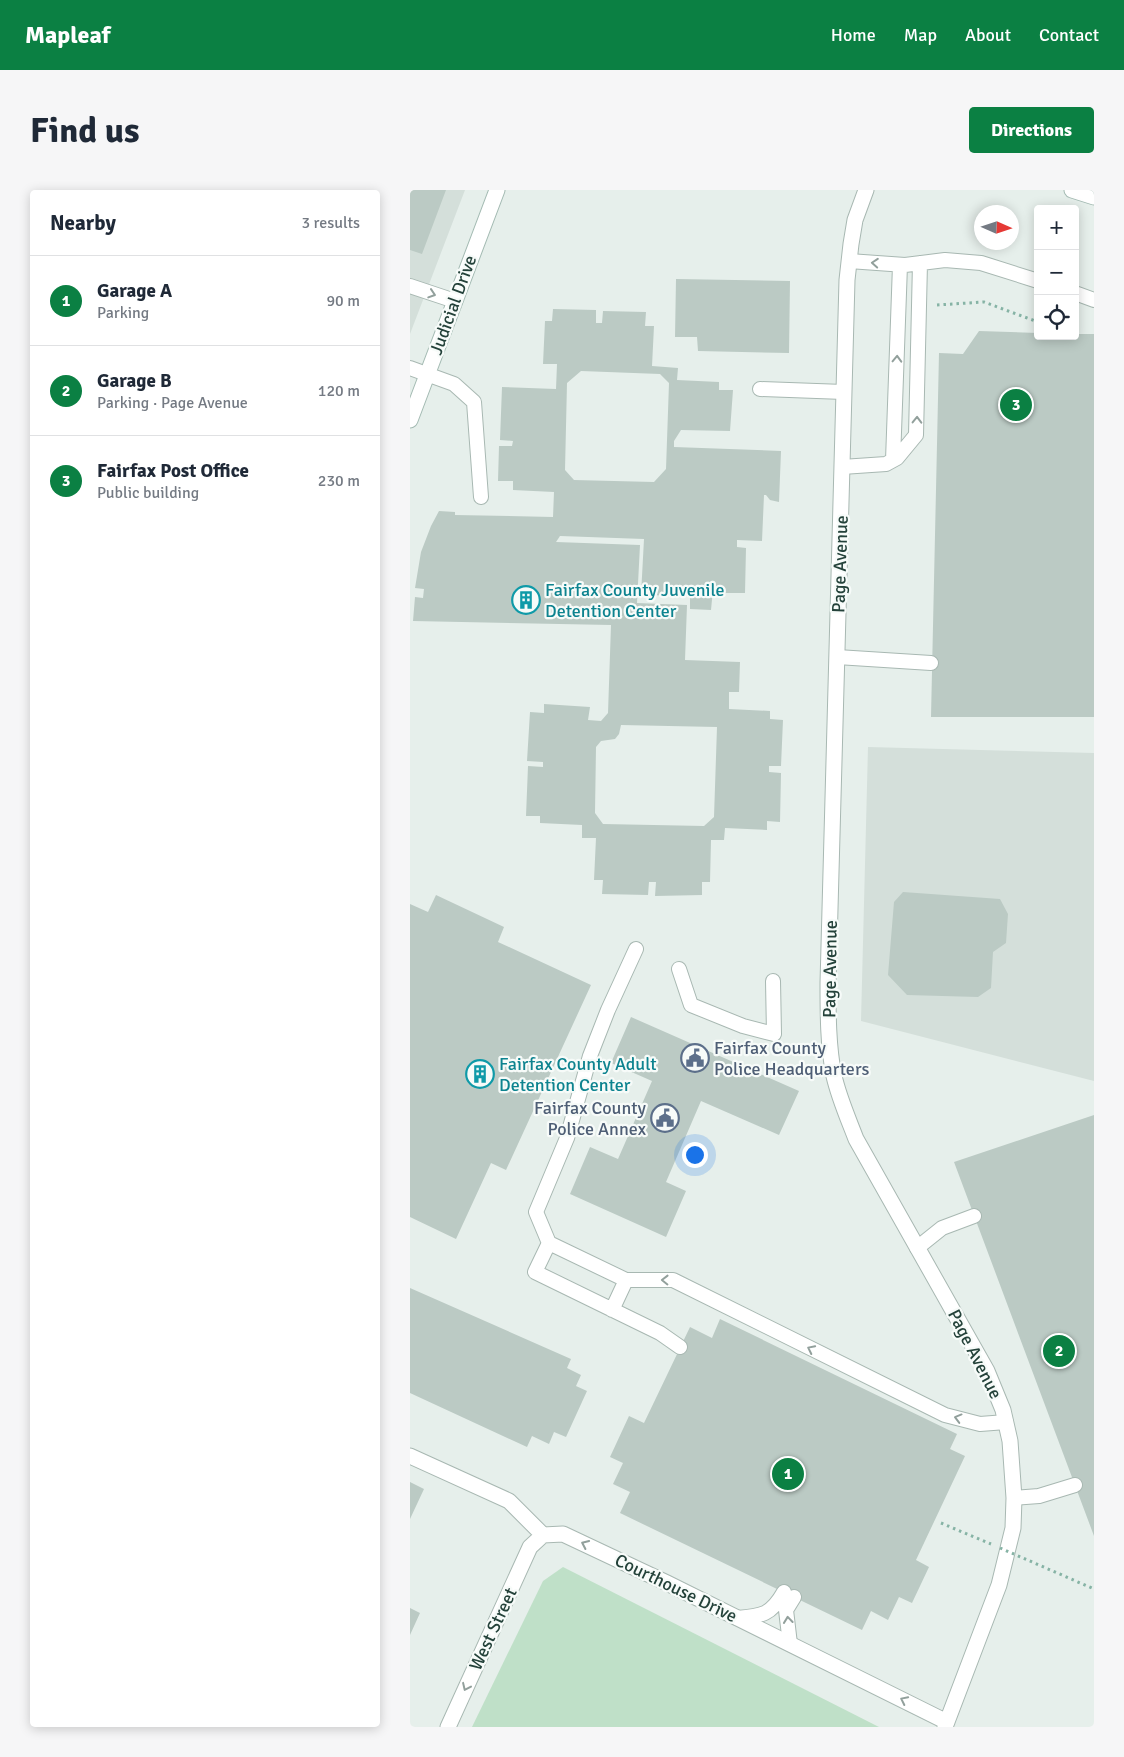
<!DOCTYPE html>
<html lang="en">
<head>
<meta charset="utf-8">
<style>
	:root { --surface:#fff; --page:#f6f6f7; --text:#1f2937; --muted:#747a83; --line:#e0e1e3; --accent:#0b8043 }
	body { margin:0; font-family:Signika,sans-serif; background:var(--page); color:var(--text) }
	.controls { position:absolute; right:15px; top:15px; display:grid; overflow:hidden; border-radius:5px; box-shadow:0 2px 12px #0003 }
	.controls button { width:45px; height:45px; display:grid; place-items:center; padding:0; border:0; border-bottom:1px solid var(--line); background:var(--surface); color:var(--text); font:25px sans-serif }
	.compass { position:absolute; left:564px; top:15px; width:45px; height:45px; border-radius:50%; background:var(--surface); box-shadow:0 2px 12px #0003; rotate:93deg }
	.you { position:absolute; left:284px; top:964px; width:18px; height:18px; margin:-12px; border:4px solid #fff; border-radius:50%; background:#1a73e8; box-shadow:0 0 0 8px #1a73e833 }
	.badge { display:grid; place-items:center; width:32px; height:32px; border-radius:50%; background:var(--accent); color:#fff; font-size:16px; font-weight:700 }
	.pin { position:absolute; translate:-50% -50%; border:2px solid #fff; box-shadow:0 1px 5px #0006 }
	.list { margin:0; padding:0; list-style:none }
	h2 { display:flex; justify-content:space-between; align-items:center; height:65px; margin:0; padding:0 20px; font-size:21px }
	h2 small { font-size:16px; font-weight:400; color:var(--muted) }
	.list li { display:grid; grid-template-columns:32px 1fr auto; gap:15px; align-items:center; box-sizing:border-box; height:90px; padding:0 20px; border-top:1px solid var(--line) }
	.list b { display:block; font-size:19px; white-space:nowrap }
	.list p { margin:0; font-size:16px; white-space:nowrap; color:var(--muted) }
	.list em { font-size:16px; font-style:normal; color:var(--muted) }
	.icon { flex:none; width:28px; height:28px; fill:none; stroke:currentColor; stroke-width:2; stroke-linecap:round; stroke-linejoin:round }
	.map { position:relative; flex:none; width:684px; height:1537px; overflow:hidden; border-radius:5px }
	header { display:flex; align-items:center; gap:30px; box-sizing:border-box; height:70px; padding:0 25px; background:var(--accent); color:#fff }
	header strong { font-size:24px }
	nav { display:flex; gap:28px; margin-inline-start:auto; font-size:18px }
	.intro { display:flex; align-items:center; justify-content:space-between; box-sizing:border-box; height:120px; padding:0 30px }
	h1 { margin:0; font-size:35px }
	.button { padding:12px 22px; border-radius:5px; background:var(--accent); color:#fff; font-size:18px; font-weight:700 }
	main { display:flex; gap:30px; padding:0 30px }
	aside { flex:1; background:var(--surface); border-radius:5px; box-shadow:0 2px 12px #0003 }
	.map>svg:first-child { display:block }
</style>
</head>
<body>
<header>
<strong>Mapleaf</strong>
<nav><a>Home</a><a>Map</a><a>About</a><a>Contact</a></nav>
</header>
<div class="intro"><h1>Find us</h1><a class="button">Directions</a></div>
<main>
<aside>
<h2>Nearby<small>3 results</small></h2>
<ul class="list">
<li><span class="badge">1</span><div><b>Garage A</b><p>Parking</p></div><em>90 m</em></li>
<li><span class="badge">2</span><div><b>Garage B</b><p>Parking · Page Avenue</p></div><em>120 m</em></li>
<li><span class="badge">3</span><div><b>Fairfax Post Office</b><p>Public building</p></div><em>230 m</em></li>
</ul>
</aside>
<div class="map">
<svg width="684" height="1537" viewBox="0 0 684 1537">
	<rect width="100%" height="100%" fill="#e6efeb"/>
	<path fill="#d4dfda" d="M0 0H55L0 144Z
		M458 557 684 563V891L451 831Z"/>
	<path fill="#bfe0c8" d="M153 1377 469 1537H62L133 1391Z"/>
	<path fill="#bbcac4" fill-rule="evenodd" d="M0 0H36L12 64 0 60Z
		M266 89 380 91 379 163 288 161 287 147H265Z
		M143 119 186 120V133H192L193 121 236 122 235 136H244L242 176 268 178 267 190 309 192V200H323L320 241 271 240 264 251V257L371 261 369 312 360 310 356 305H354L352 351 327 350V357L336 358 335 403H308L309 399H303L301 420 280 419V406L231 405 234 349 150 346 146 352 230 355 227 413 277 415 275 470 330 472 329 502H319V519L360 521V529L373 530 371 576H359V582L371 583 370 632 357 631V640L315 638 314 650H301L300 692H292V705L245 706 246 692H239L238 705 192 704 193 690H184L186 648H172V635L130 633V626H116L118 576 133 577V572L117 571 120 522 134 523V514L180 517 178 530 191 531 198 523 201 435 3 431 5 407 13 408 14 399 5 398 11 362 21 336 29 321 45 322V325L143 327 144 302 103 300V291H88L89 256H102L103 251 90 250 92 197 146 199 147 174H133L135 131H142ZM171 181 250 184 259 193 256 279 244 292 164 290 155 280 157 193ZM211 535 307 537 304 627 294 636 193 634 185 623 186 557 191 551 205 549 209 544Z
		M569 141 628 143V146H665V144H684V527H521L529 163 553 164Z
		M493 702 590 709 598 724 596 753 583 762 581 798 568 807 497 805 478 785 484 712Z
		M26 705 94 737 88 752 181 795 96 980 81 973 46 1049 0 1027V714L18 722Z
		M221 827 389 901 369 945 291 911 256 992 276 1001 256 1047 160 1004 180 957 208 969 242 891 201 873Z
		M684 925V1346L544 972Z
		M0 1098 161 1169 157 1178 171 1185 166 1196 177 1201 156 1247 144 1242 139 1254 122 1246 117 1257 0 1203Z
		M310 1129 547 1244 540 1259 555 1266 506 1370 519 1377 502 1413 489 1407 478 1430 461 1421 452 1440 210 1323 220 1302 203 1294 213 1273 200 1267 219 1226 234 1233 280 1137 302 1148Z
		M0 1292 14 1299 0 1329Z
		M0 1418 10 1423 0 1445Z"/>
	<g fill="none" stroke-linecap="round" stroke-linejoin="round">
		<defs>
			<path id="lane" d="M439 71 495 75 535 70 571 73 628 91
				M0 96 45 111
				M665 103 684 110
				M0 178 44 194 64 212 71 307
				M350 199 434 202
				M483 270 490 75
				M432 277 476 274 487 268 506 245 510 73
				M427 467 521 473
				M226 759 198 820 180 866 157 948 126 1022 139 1053 125 1082 250 1143 270 1157
				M269 779 281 815 333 836 364 844 363 791
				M139 1053 216 1090H263L535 1225 570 1234 596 1232
				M507 1058 532 1038 564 1026
				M202 1120 216 1090
				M604 1308 629 1306 665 1295
				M327 1428C352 1426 361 1425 374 1402
				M380 1454 376 1420 384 1407"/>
			<path id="street" d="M456 0 445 30 441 54 437 90 418 793C418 824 418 856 424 886 429 908 438 928 446 949L577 1181 593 1220 600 1251 604 1308 603 1338 589 1395 535 1537
				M0 1266 99 1311 133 1345 153 1344 257 1393 537 1532
				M38 1537 120 1357 133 1345"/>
			<path id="secondary" d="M662 0 684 7
				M0 230 87 0"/>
		</defs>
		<use href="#lane" stroke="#a8b8b2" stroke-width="16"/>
		<use href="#street" stroke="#a8b8b2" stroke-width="17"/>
		<use href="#secondary" stroke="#a4bbb3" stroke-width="17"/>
		<path stroke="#86b3a5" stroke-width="3" stroke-dasharray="2.5 4" stroke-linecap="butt" d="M527 115 574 112 628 132
			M531 1333 581 1354"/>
		<use href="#lane" stroke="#fff" stroke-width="14"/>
		<use href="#street" stroke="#fff" stroke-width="15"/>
		<use href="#secondary" stroke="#fff" stroke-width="15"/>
		<path stroke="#86b3a5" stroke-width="3" stroke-dasharray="2.5 4" stroke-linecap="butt" d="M590 1358 684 1399"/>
	</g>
	<defs><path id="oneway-chevron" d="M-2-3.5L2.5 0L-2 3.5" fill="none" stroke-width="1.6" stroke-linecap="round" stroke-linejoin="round" transform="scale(1.25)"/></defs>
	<g stroke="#92a09c">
		<use href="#oneway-chevron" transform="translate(465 73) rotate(-176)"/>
		<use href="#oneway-chevron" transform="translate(22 104) rotate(18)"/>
		<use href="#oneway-chevron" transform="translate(487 169) rotate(-88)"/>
		<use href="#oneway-chevron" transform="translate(507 230) rotate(-89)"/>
		<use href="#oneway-chevron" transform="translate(255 1090) rotate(-179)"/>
		<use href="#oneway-chevron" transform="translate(401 1159) rotate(-154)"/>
		<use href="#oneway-chevron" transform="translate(548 1228) rotate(-165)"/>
		<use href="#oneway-chevron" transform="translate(175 1354) rotate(-155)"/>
		<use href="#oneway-chevron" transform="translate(378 1430) rotate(-96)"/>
		<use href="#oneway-chevron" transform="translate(56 1497) rotate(115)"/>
		<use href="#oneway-chevron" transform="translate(494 1510) rotate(-154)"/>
	</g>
	<defs>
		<symbol id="building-ring" viewBox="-11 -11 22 22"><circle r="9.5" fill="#f7fbf9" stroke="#0f9aa8" stroke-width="1.5"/><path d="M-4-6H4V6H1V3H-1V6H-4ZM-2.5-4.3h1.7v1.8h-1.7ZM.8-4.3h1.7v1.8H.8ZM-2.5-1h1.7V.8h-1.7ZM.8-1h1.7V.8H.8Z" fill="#0f9aa8"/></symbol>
		<symbol id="civic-ring" viewBox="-11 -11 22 22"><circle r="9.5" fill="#f7fbf9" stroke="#5c6f8a" stroke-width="1.5"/><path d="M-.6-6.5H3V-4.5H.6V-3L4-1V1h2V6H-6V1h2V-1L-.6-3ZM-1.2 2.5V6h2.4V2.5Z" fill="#5c6f8a"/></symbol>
	</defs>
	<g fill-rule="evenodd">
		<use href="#building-ring" x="100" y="394" width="32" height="32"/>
		<use href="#civic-ring" x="269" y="852" width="32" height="32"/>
		<use href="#building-ring" x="54" y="868" width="32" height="32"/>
		<use href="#civic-ring" x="239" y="912" width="32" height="32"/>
	</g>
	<g text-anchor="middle" stroke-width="4.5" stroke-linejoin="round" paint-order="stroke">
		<g font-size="18" fill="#24423a" stroke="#f7fbf9">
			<text transform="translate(43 115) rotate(-70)" y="6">Judicial Drive</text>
			<text transform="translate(430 374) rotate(-88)" y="6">Page Avenue</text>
			<text transform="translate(420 779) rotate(-89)" y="6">Page Avenue</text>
			<text transform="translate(565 1164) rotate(63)" y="6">Page Avenue</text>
			<text transform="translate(266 1398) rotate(26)" y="6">Courthouse Drive</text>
			<text transform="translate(83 1439) rotate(-65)" y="6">West Street</text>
		</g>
		<g font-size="18" fill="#0d838f" stroke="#f7fbf9" text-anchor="start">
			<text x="135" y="406">Fairfax County Juvenile<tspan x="135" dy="21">Detention Center</tspan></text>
			<text x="89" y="880">Fairfax County Adult<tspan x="89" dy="21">Detention Center</tspan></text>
		</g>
		<g font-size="18" fill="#4e5e75" stroke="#f7fbf9" text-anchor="start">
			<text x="304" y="864">Fairfax County<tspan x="304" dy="21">Police Headquarters</tspan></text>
			<text x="236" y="924" text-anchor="end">Fairfax County<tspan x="236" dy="21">Police Annex</tspan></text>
		</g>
	</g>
</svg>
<div class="controls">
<button>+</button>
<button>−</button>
<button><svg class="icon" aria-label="locate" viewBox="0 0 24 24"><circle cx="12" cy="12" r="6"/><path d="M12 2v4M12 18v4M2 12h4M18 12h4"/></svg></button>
</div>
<svg class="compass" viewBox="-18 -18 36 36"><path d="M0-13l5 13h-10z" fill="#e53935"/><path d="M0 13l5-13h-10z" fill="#747a83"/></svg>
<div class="you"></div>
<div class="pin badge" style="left:378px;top:1284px">1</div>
<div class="pin badge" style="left:649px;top:1161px">2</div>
<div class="pin badge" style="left:606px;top:215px">3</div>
</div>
</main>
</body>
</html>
